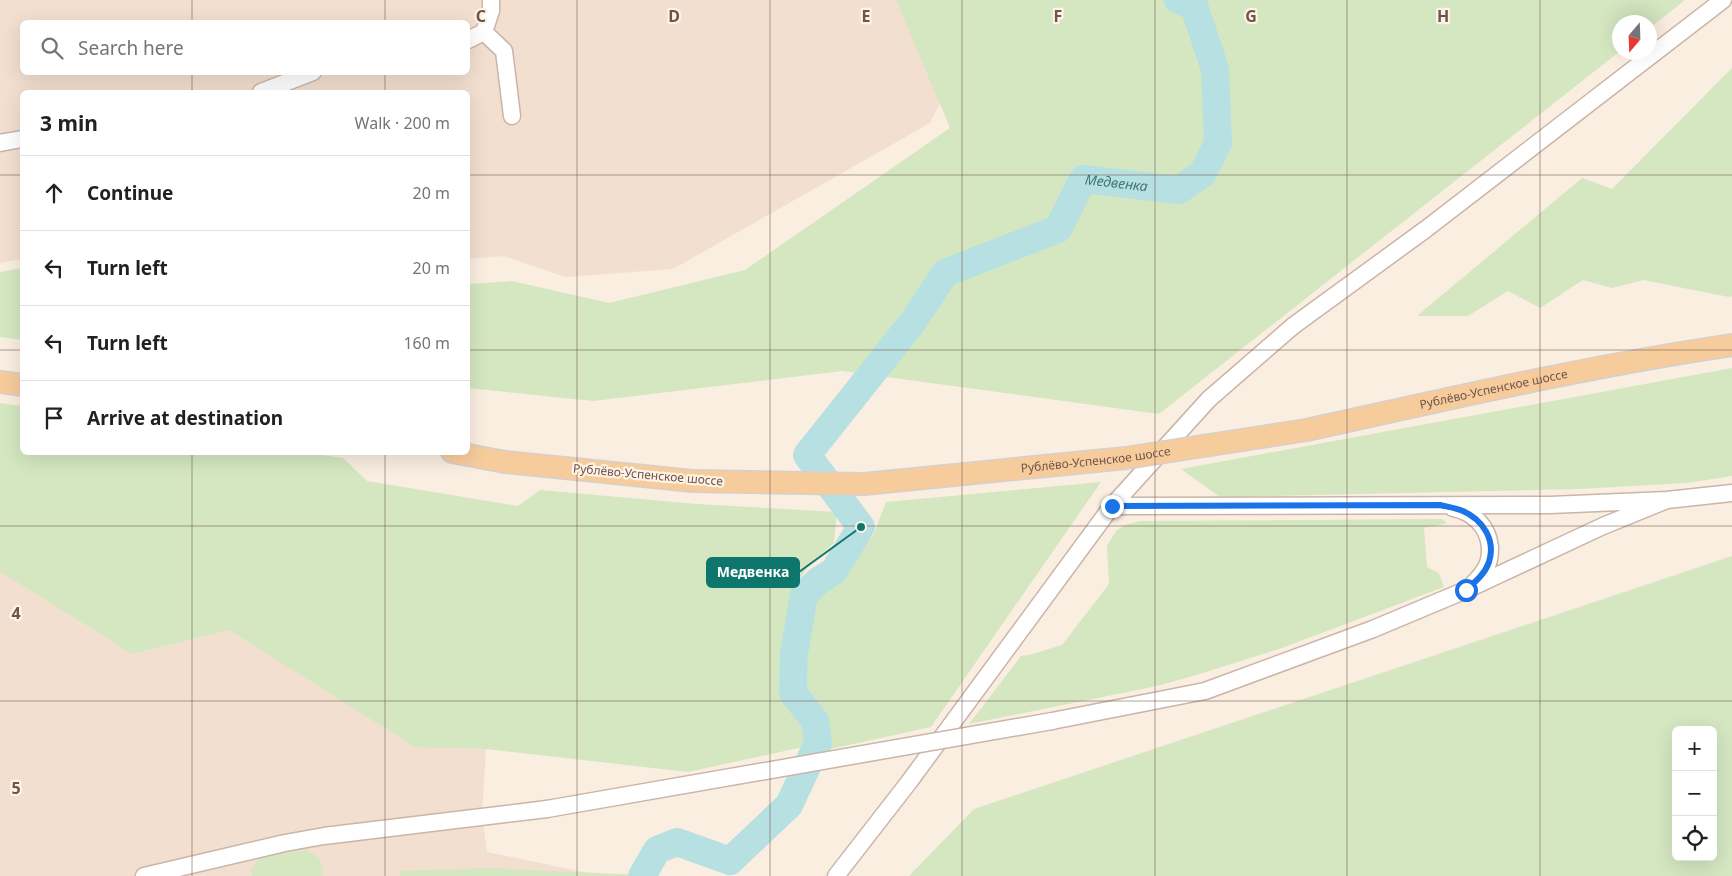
<!DOCTYPE html>
<html lang="en">
<head>
<meta charset="utf-8">
<style>
	:root { --surface:#fff; --page:#f6f6f6; --text:#202124; --muted:#757577; --line:#e0e0e0 }
	body { margin:0; font-family:"Noto Sans",sans-serif; background:var(--page); color:var(--text) }
	.controls { position:absolute; right:15px; bottom:15px; display:grid; overflow:hidden; border-radius:8px; box-shadow:0 5px 20px #0002 }
	.controls button { width:45px; height:45px; display:grid; place-items:center; padding:0; border:0; border-bottom:1px solid var(--line); background:var(--surface); color:var(--text); font:25px sans-serif }
	.compass { position:absolute; left:1612px; top:15px; width:45px; height:45px; border-radius:50%; background:var(--surface); box-shadow:0 5px 20px #0002; rotate:199deg }
	.stop { position:absolute; width:15px; height:15px; margin:-11px; border:4px solid #1a73e8; border-radius:50%; background:#fff }
	.stop.end { background:#1a73e8; border-color:#fff; box-shadow:0 1px 5px #0008 }
	.list { margin:0; padding:0; list-style:none }
	h2 { display:flex; justify-content:space-between; align-items:center; height:65px; margin:0; padding:0 20px; font-size:21px }
	h2 small { font-size:16px; font-weight:400; color:var(--muted) }
	.list li { display:grid; grid-template-columns:32px 1fr auto; gap:15px; align-items:center; box-sizing:border-box; height:75px; padding:0 20px; border-top:1px solid var(--line) }
	.list b { display:block; font-size:19px; white-space:nowrap }
	.list em { font-size:16px; font-style:normal; color:var(--muted) }
	.icon { flex:none; width:28px; height:28px; fill:none; stroke:currentColor; stroke-width:2; stroke-linecap:round; stroke-linejoin:round }
	.map { position:relative; flex:none; width:1732px; height:876px; overflow:hidden }
	.search { position:absolute; background:var(--surface); box-shadow:0 5px 20px #0002; left:20px; top:20px; width:450px; height:55px; display:flex; align-items:center; gap:12px; box-sizing:border-box; padding:0 18px; border-radius:8px; color:var(--muted); font-size:19px }
	.panel { position:absolute; background:var(--surface); box-shadow:0 5px 20px #0002; left:20px; top:90px; width:450px; height:365px; border-radius:8px }
	.map>svg:first-child { display:block }
</style>
</head>
<body>
<div class="map">
<svg width="1732" height="876" viewBox="0 0 1732 876">
	<rect width="100%" height="100%" fill="#faeee1"/>
	<path fill="#f2dfd0" fill-rule="evenodd" d="M0 0H993L930 123 673 269 565 277 504 256 468 259V92H22V259L0 263ZM22 22H468V72H22Z
		M0 572 132 654 229 630 415 746 486 749 482 815 487 852 603 876H0Z"/>
	<path fill="#d4e7c1" fill-rule="evenodd" d="M896 0H1685L1650 28V22H1620L1619 52 1159 414 842 371 593 401 468 388V284L512 281 609 303 745 270 950 128Z
		M1732 68V296L1729 297 1643 280 1612 288 1583 280 1540 308 1508 291 1468 316H1417L1582 178 1612 189Z
		M22 268V340L0 337V272Z
		M1732 368V476L1687 483 1580 489 1220 497 1181 469Z
		M0 403 22 406V452L307 453 343 458 367 481 518 506 540 490 697 504 837 512 834 543 808 566 791 594 783 695 805 727 803 747 688 772 486 749 415 747 229 630 132 654 0 572Z
		M1101 482 931 727 826 750 824 721 807 687 809 607 834 580 873 536 886 502Z
		M1442 519 1447 523 1424 528 1427 567 1439 573 1444 587 1282 648 1193 676 1157 686 969 724 1021 656 1029 655 1062 645 1109 584 1107 546 1116 531 1125 525 1140 521Z
		M1732 556V876H909L974 809ZM1676 730H1713V857H1676Z
		M307 850 320 859 323 876H252L251 871 260 857Z
		M488 868 665 876H400V871Z"/>
	<g fill="none" stroke-linecap="round" stroke-linejoin="round">
		<path stroke="#b7e0e2" stroke-width="28" id="s1" d="M642 876 657 850 677 842 730 861 789 805 818 743 815 721 793 693 794 654 804 595 818 581 834 571 861 527 807 455 912 323 945 273 1058 229 1083 179 1179 190 1203 173 1218 143 1215 69 1194 6 1178 0"/>
		<defs>
			<path id="minor" d="M484 32 504 51 512 116
				M468 40 484 32 491 11V0
				M261 92 313 72
				M0 143 22 139
				M1112 506 1550 505 1667 500 1732 493
				M1453 508C1473 512 1488 526 1490 547 1490 552 1490 558 1488 563 1485 572 1478 579 1472 585
				M1052 721 1205 691 1373 629 1466 590 1603 526 1667 500
				M144 876 285 843 324 836 547 809
				M836 876 909 782 1112 506 1209 399 1293 326 1426 229 1723 0"/>
			<g id="major">
				<path d="M0 382 22 385"/>
				<path id="s2" d="M1307 430C1448 399 1589 366 1732 345"/>
				<path d="M452 452 505 462 693 481"/>
			</g>
		</defs>
		<use href="#minor" stroke="#cab5a9" stroke-width="19"/>
		<use href="#major" stroke="#d7cfcc" stroke-width="24"/>
		<use href="#minor" stroke="#fff" stroke-width="16"/>
		<use href="#major" stroke="#f6cc9d" stroke-width="21"/>
		<defs>
			<path id="minor-bridge" d="M547 809 1052 721"/>
			<g id="major-bridge">
				<path id="s3" d="M693 481 864 484 1126 458 1307 430"/>
			</g>
		</defs>
		<use href="#minor-bridge" stroke="#cab5a9" stroke-width="19" stroke-linecap="butt"/>
		<use href="#major-bridge" stroke="#d7cfcc" stroke-width="24" stroke-linecap="butt"/>
		<use href="#minor-bridge" stroke="#fff" stroke-width="16"/>
		<use href="#major-bridge" stroke="#f6cc9d" stroke-width="21"/>
	</g>
	<g fill="none" stroke-linecap="round" stroke-linejoin="round">
		<path stroke="#1a73e8" stroke-width="6" d="M1112 506 1440 505C1448 507 1456 508 1463 511 1483 520 1496 540 1489 562 1485 574 1475 582 1466 590"/>
	</g>
	<path fill="none" stroke="#70544a" stroke-width="1" stroke-opacity="0.55" d="M192 0V22M385 0V22M577 0V876M770 0V876M962 0V876M1155 0V876M1347 0V876M1540 0V876M192 72V92M385 72V92M0 175H22M468 175H1732M0 350H22M468 350H1732M192 452V876M385 452V876M0 526H1732M0 701H1732"/>
	<g text-anchor="middle" stroke-width="4.5" stroke-linejoin="round" paint-order="stroke">
		<g font-size="12" fill="#70544a" stroke="#fef3e7">
			<text dy="4" stroke="none"><textPath href="#s2" startOffset="191">Рублёво-Успенское шоссе</textPath></text>
			<text dy="4" stroke="none"><textPath href="#s3" startOffset="404">Рублёво-Успенское шоссе</textPath></text>
			<text transform="translate(648 475) rotate(5)" y="4">Рублёво-Успенское шоссе</text>
		</g>
		<g font-size="14" font-style="italic" fill="#42777c" stroke="#fef3e7">
			<text dy="5" stroke="none"><textPath href="#s1" startOffset="1034">Медвенка</textPath></text>
		</g>
	</g>
	<g font-size="16" text-anchor="middle" font-weight="bold" fill="#70544a" stroke="#fef3e7" stroke-width="4.5" stroke-linejoin="round" paint-order="stroke">
		<text x="481" y="22">C</text>
		<text x="674" y="22">D</text>
		<text x="866" y="22">E</text>
		<text x="1058" y="22">F</text>
		<text x="1251" y="22">G</text>
		<text x="1443" y="22">H</text>
		<text x="16" y="619">4</text>
		<text x="16" y="794">5</text>
	</g>
	<path fill="none" stroke="#0f766e" stroke-width="2" d="M861 527L799 572"/>
	<circle fill="#0f766e" stroke="#fef3e7" stroke-width="2" cx="861" cy="527" r="5"/>
	<rect fill="#0f766e" stroke="#0f766e" stroke-width="2" x="707" y="558" width="92" height="29" rx="5"/>
	<g font-size="14" text-anchor="middle" font-weight="bold" fill="#fff">
		<text x="753" y="577">Медвенка</text>
	</g>
</svg>
<div class="controls">
<button>+</button>
<button>−</button>
<button><svg class="icon" aria-label="locate" viewBox="0 0 24 24"><circle cx="12" cy="12" r="6"/><path d="M12 2v4M12 18v4M2 12h4M18 12h4"/></svg></button>
</div>
<svg class="compass" viewBox="-18 -18 36 36"><path d="M0-13l5 13h-10z" fill="#e53935"/><path d="M0 13l5-13h-10z" fill="#757577"/></svg>
<div class="stop" style="left:1466px;top:590px"></div>
<div class="stop end" style="left:1112px;top:506px"></div>
<div class="search"><svg class="icon" aria-label="search" viewBox="0 0 24 24"><circle cx="10" cy="10" r="6"/><path d="M15 15l6 6"/></svg>Search here</div>
<section class="panel">
<h2>3 min<small>Walk · 200 m</small></h2>
<ul class="list">
<li><svg class="icon" aria-label="ahead" viewBox="0 0 24 24"><path d="M12 20V5M6 11l6-6 6 6"/></svg><div><b>Continue</b></div><em>20 m</em></li>
<li><svg class="icon" aria-label="left" viewBox="0 0 24 24"><path d="M17 20v-9H6M10 6l-5 5 5 5"/></svg><div><b>Turn left</b></div><em>20 m</em></li>
<li><svg class="icon" aria-label="left" viewBox="0 0 24 24"><path d="M17 20v-9H6M10 6l-5 5 5 5"/></svg><div><b>Turn left</b></div><em>160 m</em></li>
<li><svg class="icon" aria-label="arrive" viewBox="0 0 24 24"><path d="M6 21V4h12l-3 4 3 4H6"/></svg><div><b>Arrive at destination</b></div></li>
</ul>
</section>
</div>
</body>
</html>
